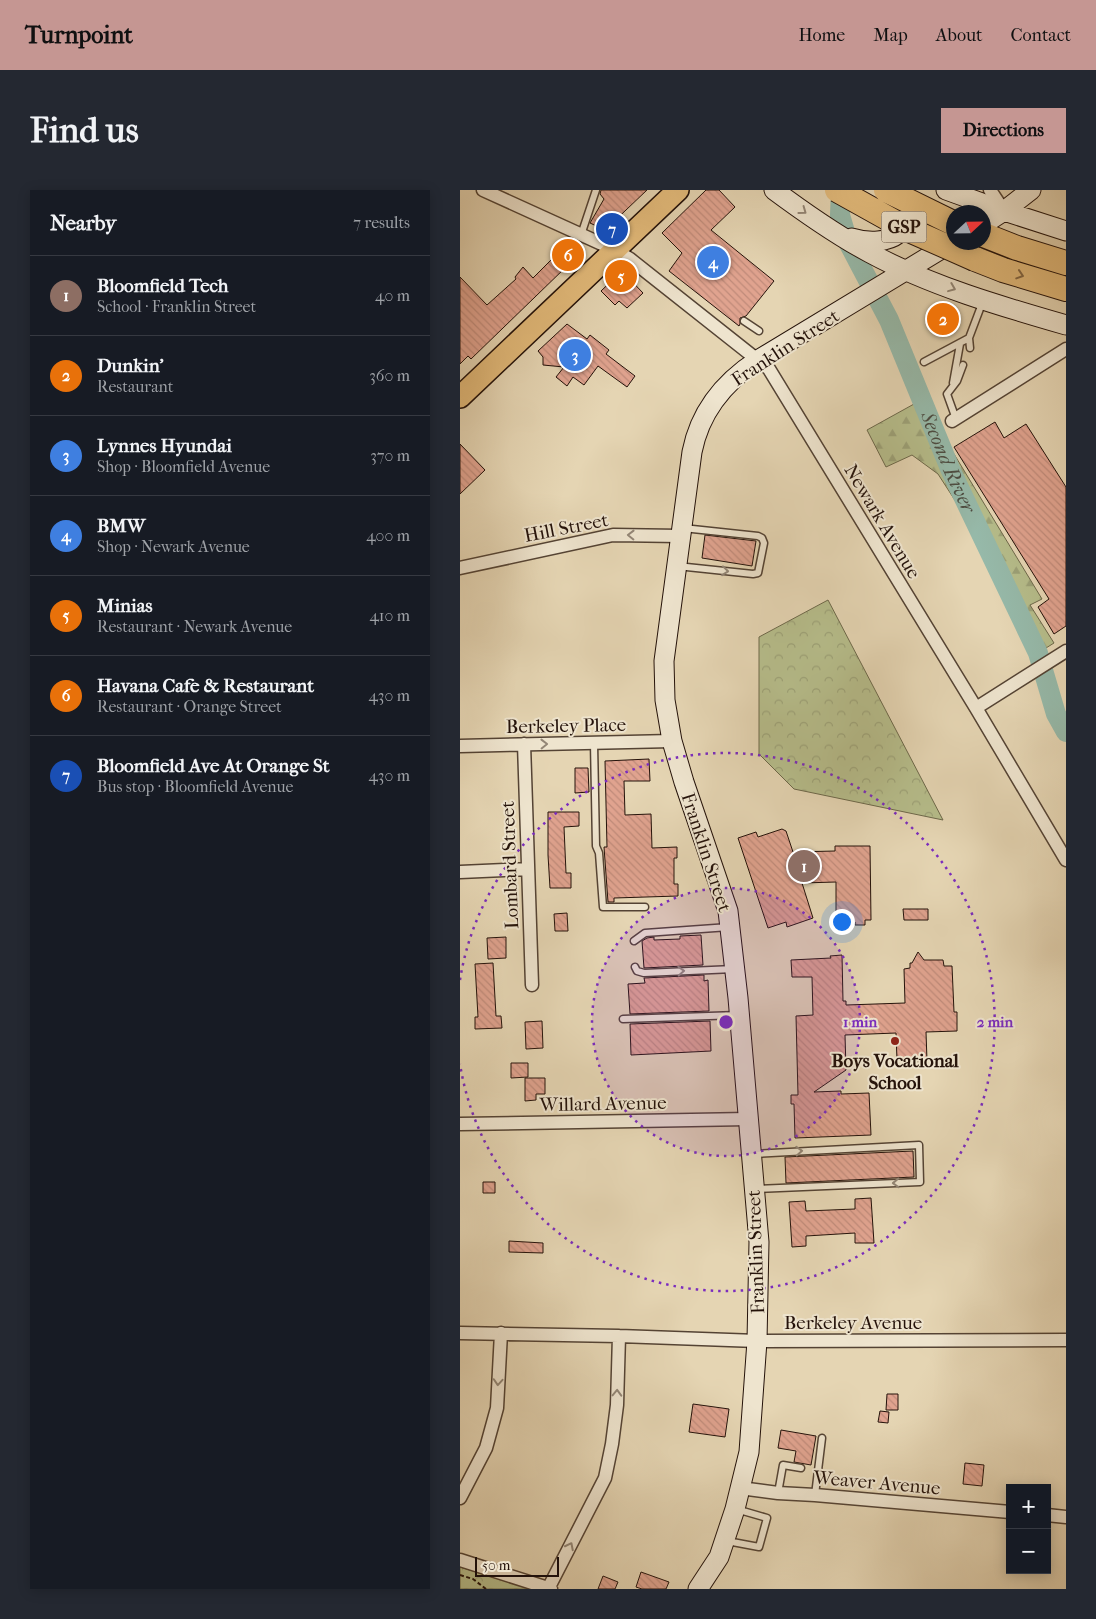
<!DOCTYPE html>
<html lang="en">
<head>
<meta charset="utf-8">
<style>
	:root { --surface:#171b24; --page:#242831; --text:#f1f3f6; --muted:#9ea1a6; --line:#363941; --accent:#c59692 }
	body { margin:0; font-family:"IM FELL French Canon",serif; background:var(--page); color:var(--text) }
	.controls { position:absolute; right:15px; bottom:15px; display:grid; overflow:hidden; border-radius:0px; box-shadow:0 2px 12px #0003 }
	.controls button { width:45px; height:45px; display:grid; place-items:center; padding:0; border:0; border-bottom:1px solid var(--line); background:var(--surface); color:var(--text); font:25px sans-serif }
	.compass { position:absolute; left:486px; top:15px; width:45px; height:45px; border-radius:50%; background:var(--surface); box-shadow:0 2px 12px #0003; rotate:68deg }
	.scale { position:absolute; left:15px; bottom:12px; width:84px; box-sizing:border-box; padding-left:5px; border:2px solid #24120a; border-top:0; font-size:14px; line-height:18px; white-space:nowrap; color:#24120a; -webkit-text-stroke:4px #eee4ce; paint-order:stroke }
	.you { position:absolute; left:381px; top:731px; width:18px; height:18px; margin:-12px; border:4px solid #fff; border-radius:50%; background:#1a73e8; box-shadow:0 0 0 8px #1a73e833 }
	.badge { display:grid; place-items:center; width:32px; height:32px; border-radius:50%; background:var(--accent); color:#fff; font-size:16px; font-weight:700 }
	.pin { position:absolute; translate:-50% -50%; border:2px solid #fff; box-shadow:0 1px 5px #0006 }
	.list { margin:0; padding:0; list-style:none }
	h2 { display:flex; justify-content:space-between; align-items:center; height:65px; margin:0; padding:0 20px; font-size:21px }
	h2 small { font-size:16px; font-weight:400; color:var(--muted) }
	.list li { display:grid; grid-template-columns:32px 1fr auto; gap:15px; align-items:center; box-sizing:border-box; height:80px; padding:0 20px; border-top:1px solid var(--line) }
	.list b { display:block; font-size:19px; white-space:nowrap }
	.list p { margin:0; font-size:16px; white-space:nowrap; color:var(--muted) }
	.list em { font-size:16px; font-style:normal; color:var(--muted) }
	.map { position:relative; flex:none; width:606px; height:1399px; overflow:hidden; border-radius:0px }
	header { display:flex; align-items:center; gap:30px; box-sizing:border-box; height:70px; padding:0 25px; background:var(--accent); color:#111 }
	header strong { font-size:24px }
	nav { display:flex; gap:28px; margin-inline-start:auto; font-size:18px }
	.intro { display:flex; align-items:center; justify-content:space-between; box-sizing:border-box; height:120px; padding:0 30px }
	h1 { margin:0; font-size:35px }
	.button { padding:12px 22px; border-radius:0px; background:var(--accent); color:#111; font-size:18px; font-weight:700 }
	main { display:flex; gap:30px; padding:0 30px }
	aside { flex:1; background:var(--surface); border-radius:0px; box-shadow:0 2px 12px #0003 }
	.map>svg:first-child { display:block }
</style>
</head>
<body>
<header>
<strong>Turnpoint</strong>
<nav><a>Home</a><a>Map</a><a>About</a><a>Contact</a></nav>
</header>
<div class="intro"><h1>Find us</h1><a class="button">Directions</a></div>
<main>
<aside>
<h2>Nearby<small>7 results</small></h2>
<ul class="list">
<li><span class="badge" style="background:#8d6e63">1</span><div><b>Bloomfield Tech</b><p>School · Franklin Street</p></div><em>40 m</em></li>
<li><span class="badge" style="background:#e8710a">2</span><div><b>Dunkin'</b><p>Restaurant</p></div><em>360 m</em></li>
<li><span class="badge" style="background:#3f7fe0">3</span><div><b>Lynnes Hyundai</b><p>Shop · Bloomfield Avenue</p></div><em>370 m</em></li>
<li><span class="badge" style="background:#3f7fe0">4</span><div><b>BMW</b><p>Shop · Newark Avenue</p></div><em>400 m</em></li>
<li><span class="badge" style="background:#e8710a">5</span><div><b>Minias</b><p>Restaurant · Newark Avenue</p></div><em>410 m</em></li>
<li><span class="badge" style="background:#e8710a">6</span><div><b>Havana Cafe &amp; Restaurant</b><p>Restaurant · Orange Street</p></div><em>430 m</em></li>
<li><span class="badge" style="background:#1a4fb4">7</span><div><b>Bloomfield Ave At Orange St</b><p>Bus stop · Bloomfield Avenue</p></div><em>430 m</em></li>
</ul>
</aside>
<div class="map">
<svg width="606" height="1399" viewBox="0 0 606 1399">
	<defs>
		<pattern id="forest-firs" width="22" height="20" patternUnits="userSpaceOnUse" patternTransform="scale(1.25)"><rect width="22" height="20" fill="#b6bd8b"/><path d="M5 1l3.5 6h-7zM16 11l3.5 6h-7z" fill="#9ca177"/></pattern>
		<pattern id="park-crowns" width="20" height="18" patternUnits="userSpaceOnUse" patternTransform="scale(1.25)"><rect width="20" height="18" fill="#b6bd8b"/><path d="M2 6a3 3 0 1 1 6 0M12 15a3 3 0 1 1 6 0" fill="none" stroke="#9ca177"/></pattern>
		<pattern id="building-back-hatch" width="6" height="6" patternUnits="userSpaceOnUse" patternTransform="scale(1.25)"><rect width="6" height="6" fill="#e0a38f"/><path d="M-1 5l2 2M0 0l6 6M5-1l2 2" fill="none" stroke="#c08b7a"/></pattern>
	</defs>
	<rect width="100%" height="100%" fill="#e5d5b3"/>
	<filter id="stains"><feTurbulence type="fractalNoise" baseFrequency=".004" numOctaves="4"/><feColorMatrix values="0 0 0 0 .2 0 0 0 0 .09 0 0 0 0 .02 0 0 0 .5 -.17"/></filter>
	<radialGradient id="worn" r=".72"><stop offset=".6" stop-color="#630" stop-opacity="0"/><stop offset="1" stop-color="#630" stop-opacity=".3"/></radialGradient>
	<path fill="url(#forest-firs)" stroke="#6d684a" d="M454 214 494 264 582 409 570 415 594 453 578 463 534 371 478 284 452 265 426 277 407 240Z"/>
	<path fill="url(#park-crowns)" stroke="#6d684a" d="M368 410 483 630 334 599 299 564V447Z
		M0 1377 71 1399H0Z"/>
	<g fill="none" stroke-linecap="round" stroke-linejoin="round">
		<path stroke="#96b9a9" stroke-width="20" id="s1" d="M381 0 380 25 388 52 429 130 491 281 578 463 596 524 606 542"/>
	</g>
	<path fill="url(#building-back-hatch)" stroke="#24120a" d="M141 0H187L145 40 130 33 144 9 140 4Z
		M246 0H259L275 17 251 40 314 91 286 126 280 128V134L279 136 209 81 222 63 202 43Z
		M107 54 124 62 109 76H107L11 169 8 166 0 174V87L27 115 56 89 55 87 63 77 73 88Z
		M162 81 183 103 167 118 159 111 155 115 141 101Z
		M484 118 494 131 481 142 471 131 476 127 475 125Z
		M107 134 127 149 130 145 149 160 146 164 175 186 167 197 138 176 124 195 113 187 107 196 96 187 104 177 83 175V167L78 161Z
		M535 232 544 248 566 234 606 297V436L594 444 578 417 589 409 494 257Z
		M0 254 25 280 0 304Z
		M245 345 296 351 292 376 242 368Z
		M189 569 190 591H164L165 625 191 624 192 658 217 657V668H214V694H218V706L154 708V712H148L144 657H147L145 571Z
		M115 578H128L129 602 115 603Z
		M88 622H119V636L104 637 106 683H111V698H90L88 665Z
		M322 639 326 641 333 662 375 661V656H410L411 730H405V735H395V732H376V692L342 693 353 728 327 737 326 732 308 738 278 648 296 642 298 647Z
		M443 719H468V730H444Z
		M107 723 108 741H95L94 724Z
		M241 745 243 775 184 778 182 751 187 748 194 747V750L220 749V746Z
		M46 747V768L28 769 27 748Z
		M458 762 464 770H483L484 776H492L494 822H497V841L466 842 467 871 455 872V870H437L436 843 385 845 386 880 354 902 381 901V904L409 903 411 945 335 948 334 914H331V905H338L336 826 353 825 352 787H332L331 770 371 768 370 766 382 765 383 811H386V815L445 813 444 779 450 778V773H452Z
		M33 773 36 826H41L42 838 15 839V827H18L15 774Z
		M244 785V791L248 790 249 821 170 824 168 794 185 793 184 788Z
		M82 831 83 858 66 859 65 832Z
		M250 831 251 861 171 865 170 834Z
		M51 873H68V887L51 888Z
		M65 888H85V904H76V910L65 911Z
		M453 961 454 987 326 993 325 967Z
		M23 992H35V1003H23Z
		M411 1008 414 1053H395V1043L346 1046V1056L332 1057 329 1012 345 1011 346 1021 395 1019V1009Z
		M49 1051 83 1053V1063L49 1062Z
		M427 1204H438V1220H426Z
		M233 1214 269 1219 265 1247 229 1242Z
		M420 1221 429 1222 428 1233 418 1232Z
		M321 1240 356 1246 351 1275 334 1272 336 1261 318 1258Z
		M505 1273 524 1275 522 1296 503 1294Z
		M181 1382 209 1392 206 1399H182L176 1397Z
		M143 1386 158 1392 155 1399H138Z"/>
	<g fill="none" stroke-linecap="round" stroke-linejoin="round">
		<defs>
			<path id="service" d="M121 45 136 0
				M284 131 299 141
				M509 148 510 158
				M464 172 509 148 523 111
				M493 193 500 154
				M496 229 487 204 497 191 503 175
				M217 376 293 384 298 383 304 353 302 348 298 346 223 338
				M134 553 136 656 139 663 143 717H185
				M174 751 185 743 269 737
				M175 777 177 781 184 783 274 779
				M163 829 278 825
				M294 964 459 955 460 992 296 999
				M318 1303 323 1275 341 1278
				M355 1305 362 1248
				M267 1351 299 1357 307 1328 276 1319"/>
			<path id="minor" d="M23 0 155 60 170 69 309 179 516 518 606 670
				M530 0 544 21
				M492 231 606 159
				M0 378 153 345 220 346
				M516 518 606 461
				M64 554 72 795
				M0 556 212 551
				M0 682 68 679
				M0 934 288 929
				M0 1143 159 1146 297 1151 606 1150
				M280 1298 318 1303 355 1305 550 1322
				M0 1308 26 1258 37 1218 41 1143
				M587 1325 606 1327
				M0 1370 91 1399
				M88 1399 145 1288 152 1254 157 1215 159 1146"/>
			<path id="secondary" d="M314 0C345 23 376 45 410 63 471 96 540 116 606 135
				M486 0 544 21 606 41
				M524 34 544 21 571 0
				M392 48C428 59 464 41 439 1
				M238 1399 259 1367 275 1319 289 1262 297 1151 299 1052 278 808 268 721 224 592 212 551 205 510 204 471 232 262C240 221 264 192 298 170L493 52"/>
			<path id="primary" d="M0 207 218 0"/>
			<path id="motorway" d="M524 45 557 58 606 73
				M515 69 543 80 606 99"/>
		</defs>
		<use href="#service" stroke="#544334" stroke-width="9"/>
		<use href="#minor" stroke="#544334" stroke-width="15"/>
		<use href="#secondary" stroke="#24120a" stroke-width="21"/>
		<use href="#primary" stroke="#24120a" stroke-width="24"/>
		<use href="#motorway" stroke="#24120a" stroke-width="26"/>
		<path stroke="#24120a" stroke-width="2" stroke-dasharray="4 2.5" stroke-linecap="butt" d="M0 1385 13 1389 26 1399"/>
		<use href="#service" stroke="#eee4ce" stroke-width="6"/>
		<use href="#minor" stroke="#eee4ce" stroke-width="12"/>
		<use href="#secondary" stroke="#eee4ce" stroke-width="19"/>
		<use href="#primary" stroke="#e2ba7a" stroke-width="21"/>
		<use href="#motorway" stroke="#e2ba7a" stroke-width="24"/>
		<defs>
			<path id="motorway-bridge" d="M377 0 447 39 515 69
				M426 0 493 33"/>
		</defs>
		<use href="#motorway-bridge" stroke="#24120a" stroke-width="26" stroke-linecap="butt"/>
		<use href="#motorway-bridge" stroke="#e2ba7a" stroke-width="24"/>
	</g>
	<defs><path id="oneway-chevron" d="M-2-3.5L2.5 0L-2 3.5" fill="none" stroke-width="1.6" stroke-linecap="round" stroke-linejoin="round" transform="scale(1.25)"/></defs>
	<g stroke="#938676">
		<use href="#oneway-chevron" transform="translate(343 21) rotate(36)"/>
		<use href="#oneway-chevron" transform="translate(492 98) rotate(22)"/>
		<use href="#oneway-chevron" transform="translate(171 345) rotate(-179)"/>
		<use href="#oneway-chevron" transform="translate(265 381) rotate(6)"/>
		<use href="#oneway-chevron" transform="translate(84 554) rotate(-1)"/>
		<use href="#oneway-chevron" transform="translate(221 781) rotate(-3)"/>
		<use href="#oneway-chevron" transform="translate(339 961) rotate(-3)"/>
		<use href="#oneway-chevron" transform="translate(436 993) rotate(178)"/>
		<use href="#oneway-chevron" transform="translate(38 1192) rotate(94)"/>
		<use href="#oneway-chevron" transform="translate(157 1203) rotate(-88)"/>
		<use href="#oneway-chevron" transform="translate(110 1356) rotate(-63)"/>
	</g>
	<use stroke="#836642" href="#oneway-chevron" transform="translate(560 85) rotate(18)"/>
	<circle cx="266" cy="832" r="134" fill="#7b2cbf" fill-opacity=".12"/>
	<g fill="none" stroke="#7b2cbf" stroke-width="2.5" stroke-dasharray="2.5 5">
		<circle cx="266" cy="832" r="134"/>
		<path d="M0 790A269 269 0 1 1 0 874"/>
	</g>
	<circle fill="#8f2418" stroke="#eee4ce" stroke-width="2" cx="435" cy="851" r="5"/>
	<g text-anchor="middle" stroke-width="4" stroke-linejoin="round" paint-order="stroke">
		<rect fill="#eee4ce" stroke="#615145" stroke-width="1" x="421.5" y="21.5" width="45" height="31" rx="4"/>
		<g font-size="18" font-weight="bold" fill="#24120a">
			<text x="444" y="43">GSP</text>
		</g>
		<g font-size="19" fill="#24120a" stroke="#eee4ce">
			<text transform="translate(325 157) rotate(-33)" y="7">Franklin Street</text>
			<text transform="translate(423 331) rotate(59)" y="7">Newark Avenue</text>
			<text transform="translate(106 337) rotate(-11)" y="7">Hill Street</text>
			<text transform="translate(106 535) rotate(-1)" y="7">Berkeley Place</text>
			<text transform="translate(247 662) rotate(72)" y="7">Franklin Street</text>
			<text transform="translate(49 675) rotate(-92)" y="7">Lombard Street</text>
			<text transform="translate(143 913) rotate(-1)" y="7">Willard Avenue</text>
			<text transform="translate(295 1062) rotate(-92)" y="7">Franklin Street</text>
			<text x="393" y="1139">Berkeley Avenue</text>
			<text transform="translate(417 1292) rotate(5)" y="7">Weaver Avenue</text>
		</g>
		<g font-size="19" font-weight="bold" fill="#24120a" stroke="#eee4ce">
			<text x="435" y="877">Boys Vocational<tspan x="435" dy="22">School</tspan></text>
		</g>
		<g font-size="20" font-style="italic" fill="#4c4c42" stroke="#eee4ce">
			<text dy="7" stroke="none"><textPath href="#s1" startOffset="295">Second River</textPath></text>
		</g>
	</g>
	<circle cx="266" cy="832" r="8" fill="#7b2cbf" stroke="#eee4ce" stroke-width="2.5"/>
	<g font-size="15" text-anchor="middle" font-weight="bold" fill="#7b2cbf" stroke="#eee4ce" stroke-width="4" stroke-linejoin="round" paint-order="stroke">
		<text x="400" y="837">1 min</text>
		<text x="535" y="837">2 min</text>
	</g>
	<rect width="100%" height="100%" filter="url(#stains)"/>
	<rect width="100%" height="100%" fill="url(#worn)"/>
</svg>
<div class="controls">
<button>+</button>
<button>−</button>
</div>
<svg class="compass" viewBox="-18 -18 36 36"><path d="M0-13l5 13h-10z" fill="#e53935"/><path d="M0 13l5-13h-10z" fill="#9ea1a6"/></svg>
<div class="scale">50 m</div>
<div class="you"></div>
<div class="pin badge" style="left:344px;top:676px;background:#8d6e63">1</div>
<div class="pin badge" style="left:483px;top:129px;background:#e8710a">2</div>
<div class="pin badge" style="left:115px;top:165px;background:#3f7fe0">3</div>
<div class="pin badge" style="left:253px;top:72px;background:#3f7fe0">4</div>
<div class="pin badge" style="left:161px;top:86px;background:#e8710a">5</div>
<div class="pin badge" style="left:108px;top:65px;background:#e8710a">6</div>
<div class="pin badge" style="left:152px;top:39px;background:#1a4fb4">7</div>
</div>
</main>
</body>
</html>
